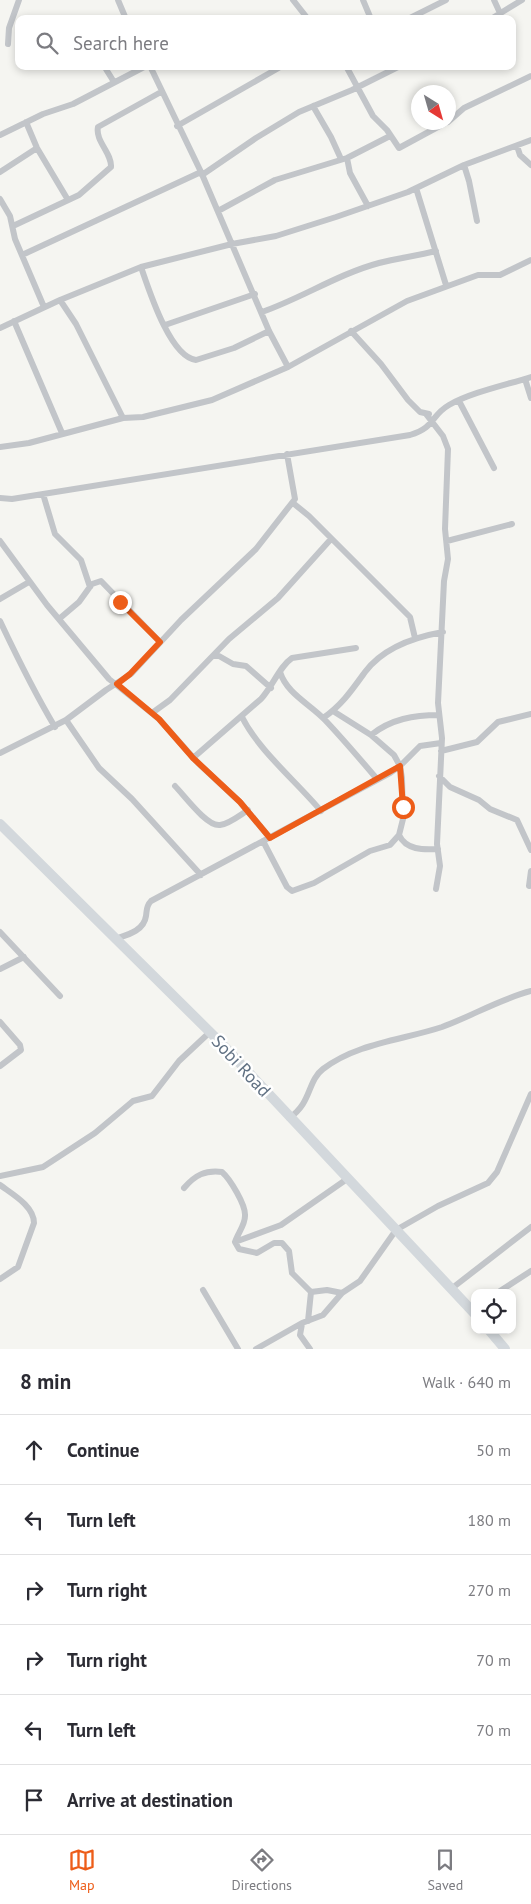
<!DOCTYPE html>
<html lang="en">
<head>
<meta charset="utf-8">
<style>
	:root { --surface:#fff; --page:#f7f7f7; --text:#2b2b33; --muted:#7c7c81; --line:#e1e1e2; --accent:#ed5d19 }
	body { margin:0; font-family:"PT Sans",sans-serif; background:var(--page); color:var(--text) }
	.controls { position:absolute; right:15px; bottom:15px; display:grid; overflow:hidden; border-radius:10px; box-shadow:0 2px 8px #0003 }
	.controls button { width:45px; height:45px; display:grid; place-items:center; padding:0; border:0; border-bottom:1px solid var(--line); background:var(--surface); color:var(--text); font:25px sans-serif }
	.compass { position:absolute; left:411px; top:85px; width:45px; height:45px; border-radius:50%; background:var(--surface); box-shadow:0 2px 8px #0003; rotate:143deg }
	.stop { position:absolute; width:15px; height:15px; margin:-11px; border:4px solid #ed5d19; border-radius:50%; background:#fff }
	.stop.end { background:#ed5d19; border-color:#fff; box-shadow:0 1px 5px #0008 }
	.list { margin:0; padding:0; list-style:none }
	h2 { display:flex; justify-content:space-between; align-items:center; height:65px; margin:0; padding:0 20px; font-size:21px }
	h2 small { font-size:16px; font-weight:400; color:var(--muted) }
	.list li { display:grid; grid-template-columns:32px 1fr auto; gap:15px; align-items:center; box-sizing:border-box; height:70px; padding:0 20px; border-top:1px solid var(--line) }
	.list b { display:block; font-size:19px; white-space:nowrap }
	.list em { font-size:16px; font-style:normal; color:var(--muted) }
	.icon { flex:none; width:28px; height:28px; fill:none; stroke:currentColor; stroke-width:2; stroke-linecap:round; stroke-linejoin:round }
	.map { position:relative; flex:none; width:531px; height:1349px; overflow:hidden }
	.search { position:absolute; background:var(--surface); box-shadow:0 2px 8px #0003; left:15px; right:15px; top:15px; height:55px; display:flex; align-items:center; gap:12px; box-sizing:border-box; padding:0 18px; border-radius:10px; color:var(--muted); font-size:19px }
	.sheet { height:485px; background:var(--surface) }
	nav { display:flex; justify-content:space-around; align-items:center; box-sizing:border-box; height:70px; border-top:1px solid var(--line); background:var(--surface); font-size:14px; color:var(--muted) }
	nav a { display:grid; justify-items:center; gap:2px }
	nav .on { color:var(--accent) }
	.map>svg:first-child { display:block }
</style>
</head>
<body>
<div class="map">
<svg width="531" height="1349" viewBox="0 0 531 1349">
	<rect width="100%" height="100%" fill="#f5f5f1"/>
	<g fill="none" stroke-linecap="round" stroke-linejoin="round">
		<path stroke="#c2c5c9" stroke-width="6" d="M118 0 126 19
			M293 0 308 19
			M363 0 371 19
			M494 0 500 13
			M408 19 446 0
			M491 19 522 0
			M8 44 9 28 19 0
			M104 66 114 82
			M150 66 201 172 269 331 288 367
			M346 66 373 116 387 130 399 148 447 122
			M313 106 331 137 341 159
			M26 122 37 148 68 200
			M448 122 464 108 531 76
			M177 126 282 66
			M0 135 43 114 73 104 146 66
			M517 146 520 155 531 165
			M347 158 350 173 368 206
			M464 165 469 181 477 221
			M0 172 37 148
			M202 175 256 138 299 112 352 90 400 66
			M416 188 446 285
			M0 199 10 216 15 239 44 307
			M218 211 275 180 347 158 390 136
			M13 226 79 195 111 167C112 153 95 141 98 127L161 92
			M22 255 201 172
			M141 267C149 290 170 357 196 360L234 348 269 331
			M60 300 76 324 123 418
			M262 312C302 298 338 274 379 263 398 258 417 256 436 251
			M14 321 62 433
			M165 325 255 294
			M0 328 60 300 141 267 232 244 276 236 336 217 408 192 464 165 531 140
			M351 331 381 364 408 400 420 412 429 414
			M525 379 531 398
			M459 401 494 468
			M426 414 443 436 448 449 445 529 448 559 444 581 438 703 442 738 437 844 440 866 436 889
			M0 447 29 443 123 418 143 417 212 400 288 367 407 301 478 275H500L531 260
			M43 494 55 534 81 560 90 587
			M0 498 12 499 410 435C436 427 430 416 449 405 472 392 506 385 531 377
			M293 503 309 516 410 617 415 638
			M0 541 47 605 109 679 159 719 198 763 240 802 270 838
			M447 541 512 524
			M0 599 29 582
			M59 619 79 602 92 584 101 581 160 642
			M0 621C17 657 34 692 55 727
			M213 656H219L233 664 246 666 271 688
			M280 672C287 694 310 704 325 720 343 739 360 759 377 779
			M152 713 170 700 229 639 278 598 331 539
			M242 717C259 751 296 781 321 811
			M323 718C341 706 352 690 365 672 383 648 415 637 443 632
			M66 720 99 768 132 799 201 875
			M371 735C391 719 414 715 439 715
			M441 751 477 742 498 722 531 714
			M0 753 66 720 106 690 131 674 181 620 256 549 295 499 287 454
			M193 758 261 699C273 686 279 667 292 658L356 648
			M439 776 450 787 479 800 490 809 517 820 531 850
			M175 786C184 795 207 827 220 825 229 824 240 815 248 810
			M399 835C406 850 423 850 438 849
			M263 841 287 887 292 891 314 883 370 851 390 845 399 835 403 819 402 778 400 766 394 755 371 735 333 711
			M529 886 531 871
			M0 932 60 996
			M115 939C127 935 144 931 146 916 147 910 146 906 151 901L390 773 400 766 420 746 441 743
			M0 969 24 957
			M0 1022 20 1045 21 1050 0 1066
			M289 1118C312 1103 307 1081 323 1069 357 1043 403 1040 442 1027 472 1016 500 999 531 991
			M0 1176 43 1167 95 1133 133 1101 152 1096 179 1061 210 1032
			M0 1185C12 1194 34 1206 34 1223L18 1267 0 1279
			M184 1188C195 1175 205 1170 222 1172 230 1179 246 1205 245 1216 245 1225 238 1233 235 1242L239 1249 257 1253 274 1243H282L289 1251 292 1273 311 1292 327 1290 342 1293
			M235 1242 281 1225 347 1179
			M451 1289 531 1227
			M203 1290 238 1349
			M497 1293 531 1271
			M308 1321 311 1292
			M302 1324 300 1335 310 1349
			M256 1349 302 1323 323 1315 342 1293 360 1281 396 1230 438 1206 488 1183 497 1172 531 1094"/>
		<path stroke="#d3d8dc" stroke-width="10" d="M0 824 220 1042 475 1314
			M489 1330 505 1349"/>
	</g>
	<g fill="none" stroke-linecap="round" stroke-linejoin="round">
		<path stroke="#ed5d19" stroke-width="6" d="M120 602 160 642 130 674 117 684 159 719 193 758 240 802 270 838 400 766 403 807"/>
	</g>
	<g text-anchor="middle" stroke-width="5" stroke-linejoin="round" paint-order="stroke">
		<g font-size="18" fill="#627284" stroke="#fff">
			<text transform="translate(241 1066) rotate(47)" y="6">Sobi Road</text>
		</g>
	</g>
</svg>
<div class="controls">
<button><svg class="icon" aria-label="locate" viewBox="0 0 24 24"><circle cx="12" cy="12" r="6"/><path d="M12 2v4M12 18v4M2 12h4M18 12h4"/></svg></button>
</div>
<svg class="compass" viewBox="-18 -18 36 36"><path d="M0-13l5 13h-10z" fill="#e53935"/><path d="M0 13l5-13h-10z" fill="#7c7c81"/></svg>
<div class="stop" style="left:403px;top:807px"></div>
<div class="stop end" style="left:120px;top:602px"></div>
<div class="search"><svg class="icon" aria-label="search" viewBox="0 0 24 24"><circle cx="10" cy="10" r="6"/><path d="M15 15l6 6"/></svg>Search here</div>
</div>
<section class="sheet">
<h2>8 min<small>Walk · 640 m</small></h2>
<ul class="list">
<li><svg class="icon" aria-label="ahead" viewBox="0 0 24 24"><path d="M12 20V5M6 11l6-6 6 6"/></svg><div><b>Continue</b></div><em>50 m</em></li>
<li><svg class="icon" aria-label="left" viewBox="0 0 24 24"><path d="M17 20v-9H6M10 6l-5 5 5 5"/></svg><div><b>Turn left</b></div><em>180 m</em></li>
<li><svg class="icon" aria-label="right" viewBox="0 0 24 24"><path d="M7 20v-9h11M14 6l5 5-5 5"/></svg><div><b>Turn right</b></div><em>270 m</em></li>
<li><svg class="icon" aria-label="right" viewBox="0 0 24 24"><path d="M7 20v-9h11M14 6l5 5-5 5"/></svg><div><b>Turn right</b></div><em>70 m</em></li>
<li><svg class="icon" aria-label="left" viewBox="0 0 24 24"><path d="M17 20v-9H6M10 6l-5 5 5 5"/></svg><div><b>Turn left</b></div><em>70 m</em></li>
<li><svg class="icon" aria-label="arrive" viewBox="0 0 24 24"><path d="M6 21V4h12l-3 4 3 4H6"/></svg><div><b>Arrive at destination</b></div></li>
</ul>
</section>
<nav>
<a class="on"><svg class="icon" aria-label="map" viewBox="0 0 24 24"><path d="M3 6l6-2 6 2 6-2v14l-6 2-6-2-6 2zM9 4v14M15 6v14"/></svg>Map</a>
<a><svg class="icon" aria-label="directions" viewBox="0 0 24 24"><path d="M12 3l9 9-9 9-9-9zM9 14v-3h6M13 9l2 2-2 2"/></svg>Directions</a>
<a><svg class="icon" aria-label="saved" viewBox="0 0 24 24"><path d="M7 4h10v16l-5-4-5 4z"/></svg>Saved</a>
</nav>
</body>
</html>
